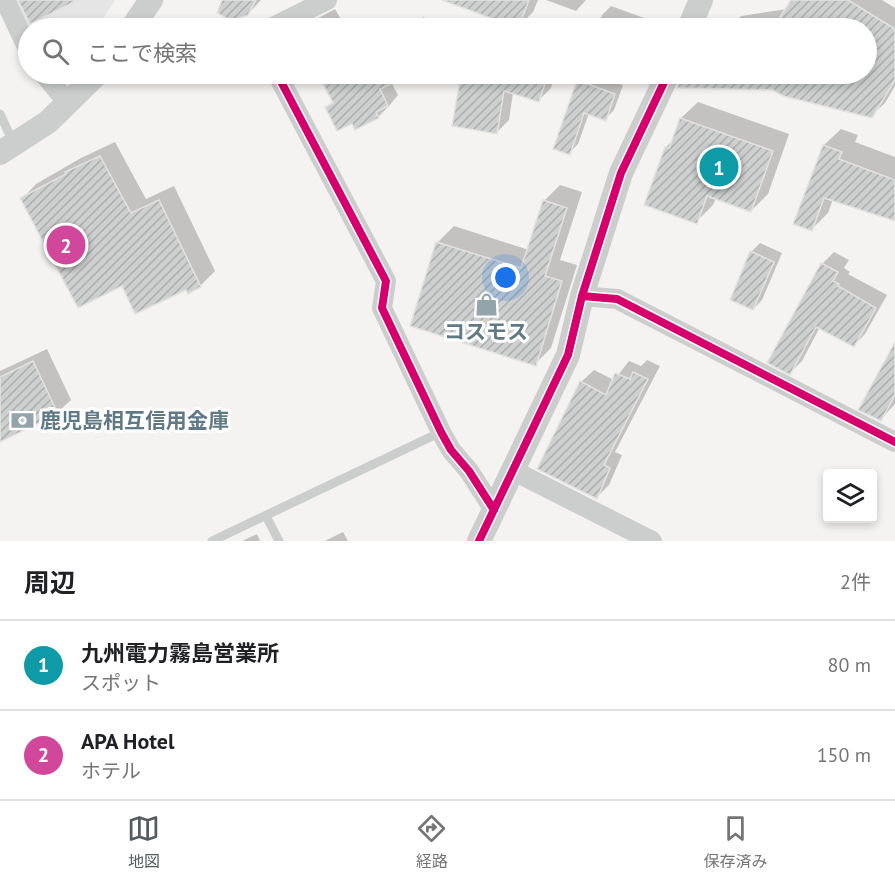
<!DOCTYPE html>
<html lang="ja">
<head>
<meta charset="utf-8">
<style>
	:root { --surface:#fff; --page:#f2f2f2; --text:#202124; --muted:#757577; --line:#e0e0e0; --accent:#545c61 }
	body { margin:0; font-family:"PT Sans","Noto Sans JP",sans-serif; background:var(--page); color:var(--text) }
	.controls { position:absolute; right:18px; bottom:18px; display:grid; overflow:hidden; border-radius:6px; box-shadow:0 3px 9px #0003 }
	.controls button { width:54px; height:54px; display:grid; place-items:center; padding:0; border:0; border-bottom:2px solid var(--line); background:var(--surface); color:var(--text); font:30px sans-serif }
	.you { position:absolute; left:506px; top:278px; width:21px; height:21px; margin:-15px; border:4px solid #fff; border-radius:50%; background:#1a73e8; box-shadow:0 0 0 9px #1a73e833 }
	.badge { display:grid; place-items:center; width:39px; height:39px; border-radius:50%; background:var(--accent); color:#fff; font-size:20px; font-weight:700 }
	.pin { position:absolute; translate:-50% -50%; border:3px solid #fff; box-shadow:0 2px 6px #0006 }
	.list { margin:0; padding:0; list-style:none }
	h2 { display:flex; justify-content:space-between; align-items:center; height:78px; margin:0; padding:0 24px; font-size:26px }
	h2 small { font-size:20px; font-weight:400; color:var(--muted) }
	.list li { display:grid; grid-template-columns:39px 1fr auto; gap:18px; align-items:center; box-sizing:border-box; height:90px; padding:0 24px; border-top:2px solid var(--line) }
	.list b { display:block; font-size:22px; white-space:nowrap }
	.list p { margin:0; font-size:20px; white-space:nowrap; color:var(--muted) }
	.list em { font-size:20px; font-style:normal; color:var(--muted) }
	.icon { flex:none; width:33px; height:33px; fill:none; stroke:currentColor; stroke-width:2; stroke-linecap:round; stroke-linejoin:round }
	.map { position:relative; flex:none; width:895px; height:541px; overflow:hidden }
	.search { position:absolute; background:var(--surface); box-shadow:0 3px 9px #0003; left:18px; right:18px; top:18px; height:66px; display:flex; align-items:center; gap:15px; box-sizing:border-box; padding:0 21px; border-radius:33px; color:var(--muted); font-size:22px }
	.sheet { height:258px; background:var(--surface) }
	nav { display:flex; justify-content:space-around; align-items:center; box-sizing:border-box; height:84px; border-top:2px solid var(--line); background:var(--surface); font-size:16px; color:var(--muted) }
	nav a { display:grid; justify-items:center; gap:3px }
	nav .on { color:var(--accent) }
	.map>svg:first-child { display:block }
</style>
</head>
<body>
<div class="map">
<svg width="895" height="541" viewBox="0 0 895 541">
	<defs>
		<pattern id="building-hatch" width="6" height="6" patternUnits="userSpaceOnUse" patternTransform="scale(1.5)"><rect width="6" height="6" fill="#ced0cf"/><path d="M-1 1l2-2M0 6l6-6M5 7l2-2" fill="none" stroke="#abaeae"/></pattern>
	</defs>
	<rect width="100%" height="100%" fill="#f4f3f1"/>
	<path fill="#e4e5e4" d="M14 0H115L97 28H29Z"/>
	<path fill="#0003" d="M223 0H261L248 14Z
		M441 0H538L533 12 517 28Z
		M546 0H586L576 11Z
		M792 0H882L895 8V86L885 103 871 116 774 89 695 87V74H866V28H729L741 16 787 9Z
		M611 6 658 23 656 28H597L602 15Z
		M335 9 346 28H304L309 23Z
		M424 17 430 28H403L406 25Z
		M319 74H408L391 82 398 95 389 106 378 117 356 128 353 122 327 107 334 100Z
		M463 74H555L551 88 539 100 513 93 509 120 497 132 453 125Z
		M586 74 623 85 614 110 605 119 589 113 578 144 569 153 578 81Z
		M698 102 789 134 768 194 751 211 716 198 713 205 696 222 666 147 673 140 681 118Z
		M841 129 858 135 855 142 895 157V221L833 199 828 213 812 229 795 223 824 145Z
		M115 142 146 199 174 186 215 271 200 286 186 288 122 284 22 199 36 184 81 158Z
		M560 185 582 192 560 260 577 265 551 348 535 364 412 325 438 242 454 226 529 250 544 201Z
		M760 243 782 253 762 300 753 309 751 252Z
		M834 252 849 260 844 268 850 272 848 274 887 295 865 334 853 346 820 327 802 361 790 373 822 264Z
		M895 345V404L881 419Z
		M47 349 71 400 57 413 0 440V371Z
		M647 360 660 366 615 452 622 455 609 485 596 498 581 382 594 370 614 380 629 361 641 366Z
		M343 532 348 541H325Z
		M257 534 260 541H242Z"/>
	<path fill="url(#building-hatch)" stroke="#e3e2e1" stroke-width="1.5" d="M18 0H78L30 24Z
		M222 0H256L248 15 232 21 217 13Z
		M442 0H529L518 28Z
		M791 0H848L895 29V80L872 118 783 96 773 90 677 88 682 74H867V28H773Z
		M318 74H412L380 89 388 106 376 112 379 118 355 130 352 124 337 131 325 107 333 103Z
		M461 74H548L539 102 504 91 497 134 452 126Z
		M577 80 615 94 606 121 584 113 570 155 553 149Z
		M680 118 773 151 751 212 707 196 697 224 644 205 665 147 669 148Z
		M823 145 842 152 839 159 895 180V221L824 198 812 231 793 224Z
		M100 156 131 213 159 200 201 287 188 294 186 290 135 314 122 286 78 308 20 198 66 174 65 172Z
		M543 200 567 208 545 276 562 281 536 366 410 326 436 242 521 268Z
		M750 251 774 262 753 310 730 300Z
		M821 263 838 272 833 281 839 284 838 286 876 308 854 347 816 327 790 375 767 363Z
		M895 342V395L881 421 858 410Z
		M33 361 58 414 0 442V377Z
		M633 372 648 379 604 465 610 468 597 499 537 469 580 381 606 395 615 373 630 379Z"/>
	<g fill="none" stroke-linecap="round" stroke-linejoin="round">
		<path stroke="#cccdcd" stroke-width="9" d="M0 114 13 142
			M266 516 279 541
			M212 541 441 432"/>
		<path stroke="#cccdcd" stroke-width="20" d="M5 0 28 49
			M271 28 327 0
			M44 74 69 104
			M277 74 386 281 382 308 441 432 451 450 469 471 494 510
			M582 296 617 299 895 442
			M514 471 652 541"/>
		<path stroke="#cccdcd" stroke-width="24" d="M132 28 151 0
			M689 28 701 0
			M0 153 48 122 97 74
			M479 541 568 355 582 296 621 173 668 74"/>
		<defs>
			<path id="cycleway" d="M277 74 386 281 382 308 441 432 451 450 469 471 494 510
				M582 296 617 299 895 442
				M479 541 568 355 582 296 621 173 668 74"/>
		</defs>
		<use href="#cycleway" stroke="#fff" stroke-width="11"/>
		<use href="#cycleway" stroke="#d6006c" stroke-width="8"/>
	</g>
	<defs>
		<symbol id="shop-bare" viewBox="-9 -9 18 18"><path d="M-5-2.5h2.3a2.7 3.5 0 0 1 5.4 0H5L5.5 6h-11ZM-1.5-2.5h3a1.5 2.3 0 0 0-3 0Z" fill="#94a4ab" stroke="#fff" stroke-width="2.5" paint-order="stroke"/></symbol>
		<symbol id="bank-bare" viewBox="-9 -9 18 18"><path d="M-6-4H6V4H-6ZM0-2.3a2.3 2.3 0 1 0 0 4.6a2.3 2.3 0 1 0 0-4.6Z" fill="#94a4ab" stroke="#fff" stroke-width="2.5" paint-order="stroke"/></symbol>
	</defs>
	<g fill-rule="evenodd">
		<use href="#shop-bare" x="470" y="288" width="33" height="33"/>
		<use href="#bank-bare" x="6" y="404" width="33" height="33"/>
	</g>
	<g text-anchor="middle" stroke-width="6" stroke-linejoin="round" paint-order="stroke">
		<g font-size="21" font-weight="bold" fill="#607a85" stroke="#fff">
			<text x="486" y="339">コスモス</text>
			<text x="40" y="428" text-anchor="start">鹿児島相互信用金庫</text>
		</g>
	</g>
</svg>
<div class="controls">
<button><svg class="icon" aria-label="layers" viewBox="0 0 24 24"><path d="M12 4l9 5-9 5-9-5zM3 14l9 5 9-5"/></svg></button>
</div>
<div class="you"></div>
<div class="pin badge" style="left:719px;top:167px;background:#0f9aa8">1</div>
<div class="pin badge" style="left:66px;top:245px;background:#d1479c">2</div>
<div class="search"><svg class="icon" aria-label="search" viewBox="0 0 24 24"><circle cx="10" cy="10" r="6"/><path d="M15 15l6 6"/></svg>ここで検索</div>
</div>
<section class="sheet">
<h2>周辺<small>2件</small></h2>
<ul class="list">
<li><span class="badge" style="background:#0f9aa8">1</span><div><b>九州電力霧島営業所</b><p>スポット</p></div><em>80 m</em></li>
<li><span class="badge" style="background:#d1479c">2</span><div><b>APA Hotel</b><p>ホテル</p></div><em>150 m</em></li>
</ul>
</section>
<nav>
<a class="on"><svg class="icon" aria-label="map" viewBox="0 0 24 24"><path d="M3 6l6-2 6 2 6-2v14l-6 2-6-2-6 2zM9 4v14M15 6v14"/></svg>地図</a>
<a><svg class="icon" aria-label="directions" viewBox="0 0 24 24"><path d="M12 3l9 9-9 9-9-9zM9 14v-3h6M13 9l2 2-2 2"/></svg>経路</a>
<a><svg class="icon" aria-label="saved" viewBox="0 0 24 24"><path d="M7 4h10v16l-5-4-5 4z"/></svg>保存済み</a>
</nav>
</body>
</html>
